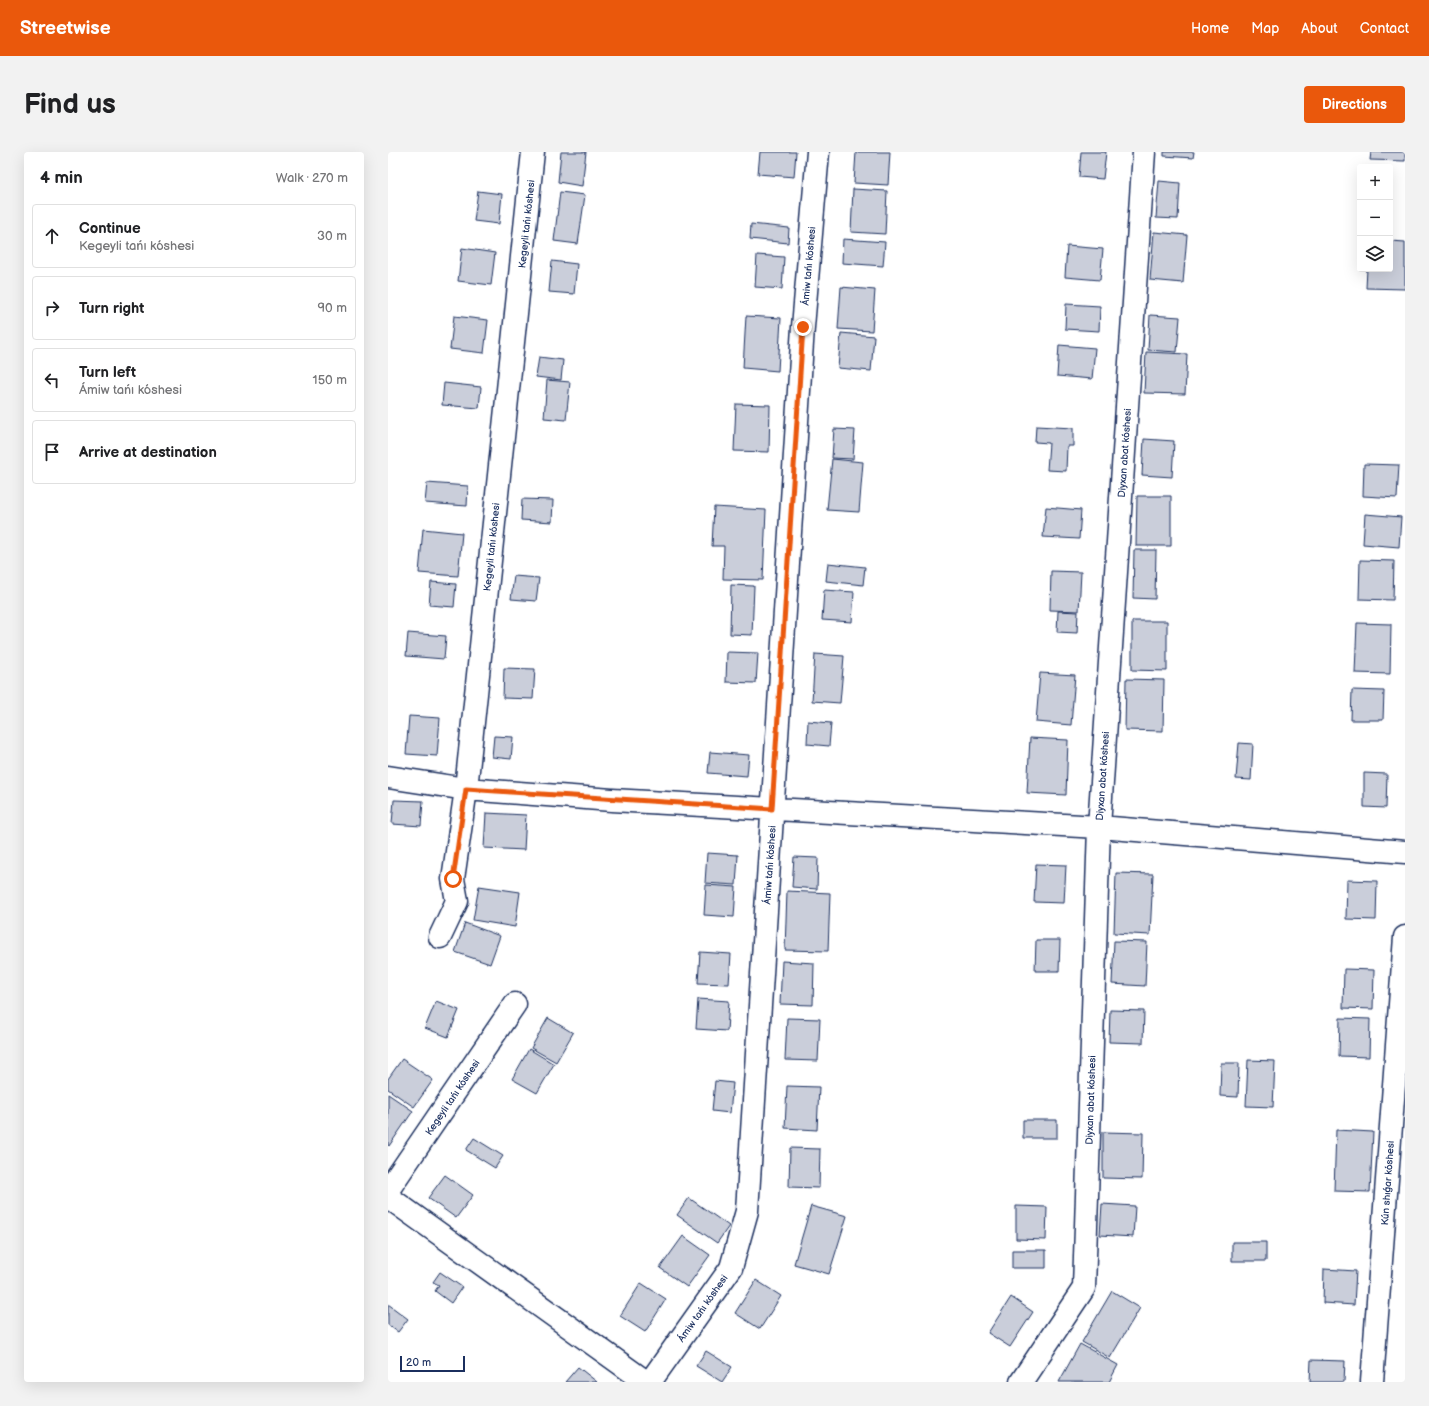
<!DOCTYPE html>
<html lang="en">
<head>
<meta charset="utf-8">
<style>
	:root { --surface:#fff; --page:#f2f2f2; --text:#202124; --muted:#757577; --line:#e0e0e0; --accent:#ea580c }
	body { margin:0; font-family:"Balsamiq Sans",sans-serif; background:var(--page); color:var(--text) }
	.controls { position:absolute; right:12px; top:12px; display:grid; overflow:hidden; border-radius:4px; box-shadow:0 4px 16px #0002 }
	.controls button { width:36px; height:36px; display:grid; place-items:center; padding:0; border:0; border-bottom:1px solid var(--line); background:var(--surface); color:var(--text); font:20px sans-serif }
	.scale { position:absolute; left:12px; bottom:10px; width:65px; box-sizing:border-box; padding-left:4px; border:2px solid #1b2f5e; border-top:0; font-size:11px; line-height:14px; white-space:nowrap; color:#1b2f5e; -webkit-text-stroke:3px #fff; paint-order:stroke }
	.stop { position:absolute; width:12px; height:12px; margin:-9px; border:3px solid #ea580c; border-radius:50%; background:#fff }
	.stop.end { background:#ea580c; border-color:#fff; box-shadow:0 1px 4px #0008 }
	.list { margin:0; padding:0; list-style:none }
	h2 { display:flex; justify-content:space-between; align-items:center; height:52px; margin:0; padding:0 16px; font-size:17px }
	h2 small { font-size:13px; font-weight:400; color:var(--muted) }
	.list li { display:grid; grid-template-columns:26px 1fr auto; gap:12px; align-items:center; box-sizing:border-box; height:64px; margin:0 8px 8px; padding:0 8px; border:1px solid var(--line); border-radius:4px }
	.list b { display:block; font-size:15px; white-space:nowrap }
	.list p { margin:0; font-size:13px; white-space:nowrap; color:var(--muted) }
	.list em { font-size:13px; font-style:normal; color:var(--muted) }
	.icon { flex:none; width:22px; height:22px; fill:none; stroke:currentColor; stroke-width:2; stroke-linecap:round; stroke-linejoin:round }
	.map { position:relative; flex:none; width:1017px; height:1230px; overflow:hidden; border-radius:4px }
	header { display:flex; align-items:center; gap:24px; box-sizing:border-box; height:56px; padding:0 20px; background:var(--accent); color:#fff }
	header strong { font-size:19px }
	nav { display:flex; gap:22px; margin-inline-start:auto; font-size:14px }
	.intro { display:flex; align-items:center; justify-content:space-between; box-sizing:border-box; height:96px; padding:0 24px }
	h1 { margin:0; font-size:28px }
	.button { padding:10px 18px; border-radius:4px; background:var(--accent); color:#fff; font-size:14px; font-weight:700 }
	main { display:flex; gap:24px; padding:0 24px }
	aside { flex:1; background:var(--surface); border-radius:4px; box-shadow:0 4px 16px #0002 }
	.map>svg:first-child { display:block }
</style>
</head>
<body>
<header>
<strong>Streetwise</strong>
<nav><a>Home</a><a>Map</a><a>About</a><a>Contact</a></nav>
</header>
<div class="intro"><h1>Find us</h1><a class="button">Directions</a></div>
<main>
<aside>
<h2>4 min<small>Walk · 270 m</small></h2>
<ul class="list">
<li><svg class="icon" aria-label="ahead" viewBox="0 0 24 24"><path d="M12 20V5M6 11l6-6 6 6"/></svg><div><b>Continue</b><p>Kegeyli tańı kóshesi</p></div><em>30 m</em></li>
<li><svg class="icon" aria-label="right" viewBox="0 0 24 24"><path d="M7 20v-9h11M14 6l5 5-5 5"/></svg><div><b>Turn right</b></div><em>90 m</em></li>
<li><svg class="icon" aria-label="left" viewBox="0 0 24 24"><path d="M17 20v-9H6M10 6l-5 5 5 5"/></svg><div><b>Turn left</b><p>Ámiw tańı kóshesi</p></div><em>150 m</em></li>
<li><svg class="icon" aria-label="arrive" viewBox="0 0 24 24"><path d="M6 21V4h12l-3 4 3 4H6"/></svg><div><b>Arrive at destination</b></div></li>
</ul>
</aside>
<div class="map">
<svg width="1017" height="1230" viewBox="0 0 1017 1230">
	<rect width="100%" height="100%" fill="#fff"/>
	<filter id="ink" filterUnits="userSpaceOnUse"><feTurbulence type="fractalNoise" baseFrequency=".025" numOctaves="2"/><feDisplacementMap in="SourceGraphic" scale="8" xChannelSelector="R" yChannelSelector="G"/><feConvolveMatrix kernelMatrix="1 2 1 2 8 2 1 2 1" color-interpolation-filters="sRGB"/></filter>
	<g filter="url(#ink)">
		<path fill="#caceda" stroke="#1b2f5e" d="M173 0H198L194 34 170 30Z
			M372 0H408L406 25 370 22Z
			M468 0H502L500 33 466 31Z
			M693 0H718L715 27 691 25Z
			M776 0H806L805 6 776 4Z
			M983 0H1017V9L982 8Z
			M771 29 792 31 790 67 768 66Z
			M465 37 499 39 497 82 463 80Z
			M90 39 114 42 111 72 86 69Z
			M172 40 197 43 190 92 166 89Z
			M363 72 401 76 400 91 362 87Z
			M766 80 799 83 795 131 762 128Z
			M455 87 497 90 495 114 454 111Z
			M1002 89 1017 90V137L978 136 979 117H1002Z
			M679 94 715 97 712 128 677 125Z
			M74 96 107 101 103 133 70 129Z
			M369 103 396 105 394 137 367 135Z
			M164 109 189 112 186 142 161 140Z
			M453 135 487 138 484 179 450 177Z
			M678 152 712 154 711 179 677 177Z
			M762 163 792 165 789 200 760 198Z
			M66 164 100 168 96 201 62 197Z
			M358 164 393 166 390 219 355 216Z
			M453 181 486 184 483 219 450 216Z
			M671 193 707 196 704 227 669 224Z
			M758 200 799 202 797 242 756 241Z
			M151 205 175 208 173 228 148 225Z
			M159 228 182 230 178 268 156 266Z
			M56 231 93 235 91 256 54 253Z
			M348 252 382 253 381 300 346 299Z
			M648 274 685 276V294H679L678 319 659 318 661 291 647 290Z
			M446 277 467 278 465 307 444 306Z
			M756 287 786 289 784 325 754 323Z
			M444 307 475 310 471 360 439 358Z
			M976 312 1011 313 1009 346 975 344Z
			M39 331 80 334 79 354 37 351Z
			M749 344H783V394H748Z
			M134 347 165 348 164 370 133 368Z
			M326 355 378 358 375 428 335 427 336 394H324Z
			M658 355 693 358 691 387 655 385Z
			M977 362 1013 365 1011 395 975 392Z
			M35 377 74 381 70 424 31 421Z
			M746 398H768L767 447 745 446Z
			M972 408 1006 409 1005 448 971 447Z
			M440 411 477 415 475 433 438 429Z
			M663 419 693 420 691 459 662 458Z
			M126 424 151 426 148 449 123 447Z
			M43 430 68 432 66 455 41 453Z
			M343 433 366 434 364 483 342 482Z
			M436 438 466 440 464 470 434 468Z
			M670 459 690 460 689 481 669 480Z
			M744 469H779V519L744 518Z
			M969 471 1003 472 1002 522 967 521Z
			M20 481 58 484 56 507 18 504Z
			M339 500 370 501 368 531 338 530Z
			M427 502 456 504 452 551 424 549Z
			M116 516 147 517 145 547 115 546Z
			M652 521 687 523 683 573 648 570Z
			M738 527 776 528 775 579 737 578Z
			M964 538 996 539 995 568H963Z
			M21 564 52 566 49 604 18 602Z
			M420 569 443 571 441 594 419 592Z
			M106 584 125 585 123 607 104 605Z
			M642 586 680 588 678 643 639 641Z
			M851 591 865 592 863 628 848 627Z
			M322 600 361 603 359 624 320 621Z
			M976 621 999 622 998 656 976 655Z
			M6 648 35 649 33 674 4 672Z
			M98 661 138 663 136 698 96 696Z
			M319 701 350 703 348 733 317 731Z
			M406 705 430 706 429 737 404 735Z
			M648 712 678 713 676 751 646 750Z
			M728 721 765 722 762 783 726 781Z
			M959 728 989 729 988 768 958 767Z
			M318 733 348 735 346 765 316 763Z
			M91 734 132 740 127 775 85 768Z
			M399 739 442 741 440 799 397 798Z
			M77 771 112 784 102 812 67 800Z
			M648 788H672L671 819H647Z
			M726 789 759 790 757 834 724 832Z
			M312 800 343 802 341 832 310 831Z
			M394 809 426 811 425 853 392 852Z
			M956 817 986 818 985 857 955 856Z
			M310 847 341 849 339 879 308 877Z
			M48 849 71 858 60 885 37 876Z
			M722 858 756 859 755 891 721 890Z
			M160 866 185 881 168 910 143 896Z
			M399 866 432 867 430 909 397 908Z
			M952 866 982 867 981 905 951 904Z
			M141 897 166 912 149 941 124 927Z
			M14 907 45 928 26 955 0 937V927Z
			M860 908 887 909 885 955 858 954Z
			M833 911H851L850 945 832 944Z
			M327 929 345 931 342 961 324 959Z
			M399 934 431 935 429 978 397 976Z
			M0 942 25 959 1 994 0 993Z
			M635 968H669V986H635Z
			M948 978 985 980 982 1040 946 1039Z
			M715 980 755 981 754 1027 715 1026Z
			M86 986 115 1004 107 1016 78 998Z
			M402 996 432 997 431 1036 401 1035Z
			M57 1023 85 1043 68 1066 40 1046Z
			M301 1046 341 1074 329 1091 289 1063Z
			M714 1052 747 1054 745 1085 712 1083Z
			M423 1054 459 1064 441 1122 406 1112Z
			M628 1054 659 1055 658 1088 628 1087Z
			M295 1084 322 1103 299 1135 272 1116Z
			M844 1090H878V1109H844Z
			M624 1098H658V1116H624Z
			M936 1117 968 1119 966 1153 935 1151Z
			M52 1120 74 1135 63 1151 47 1139 51 1133 45 1130Z
			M368 1128 393 1144 372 1177 347 1161Z
			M253 1131 278 1147 257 1180 232 1164Z
			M724 1139 752 1156 722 1206 694 1190Z
			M623 1145 645 1160 622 1195 600 1181Z
			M0 1152 20 1167 10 1180 0 1173Z
			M692 1192 730 1213 721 1230H671Z
			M318 1199 344 1215 334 1230 308 1214Z
			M923 1208 957 1209 956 1230H922Z
			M190 1215 209 1230H177Z"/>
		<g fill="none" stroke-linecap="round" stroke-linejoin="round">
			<defs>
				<path id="minor" d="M0 625 78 637 224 648 711 675 1017 700
					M52 785 69 749 65 727 78 637 145 0
					M0 1038 127 852
					M0 1045 258 1230
					M262 1230 343 1116 359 1059 415 175 430 0
					M633 1230 696 1136 711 675 756 0
					M984 1230 1017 785"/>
			</defs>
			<use href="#minor" stroke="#1b2f5e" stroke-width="25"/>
			<use href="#minor" stroke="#fff" stroke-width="22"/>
		</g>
	</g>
	<g fill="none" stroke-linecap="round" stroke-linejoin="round" filter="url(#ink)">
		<path stroke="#ea580c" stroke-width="5" d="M65 727 78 637 384 657 415 175"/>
	</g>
	<g text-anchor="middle" stroke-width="3" stroke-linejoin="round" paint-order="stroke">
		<g font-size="10" fill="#1b2f5e" stroke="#fff">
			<text transform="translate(138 72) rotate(-84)" y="4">Kegeyli tańı kóshesi</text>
			<text transform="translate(420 114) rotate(-85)" y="4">Ámiw tańı kóshesi</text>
			<text transform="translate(736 301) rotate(-86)" y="4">Diyxan abat kóshesi</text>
			<text transform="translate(103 395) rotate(-84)" y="4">Kegeyli tańı kóshesi</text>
			<text transform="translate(714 624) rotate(-86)" y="4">Diyxan abat kóshesi</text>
			<text transform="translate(381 713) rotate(-86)" y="4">Ámiw tańı kóshesi</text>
			<text transform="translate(64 945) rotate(-56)" y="4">Kegeyli tańı kóshesi</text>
			<text transform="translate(702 948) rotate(-88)" y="4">Diyxan abat kóshesi</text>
			<text transform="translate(999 1031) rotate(-86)" y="4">Kún shıǵar kóshesi</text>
			<text transform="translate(314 1156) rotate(-55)" y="4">Ámiw tańı kóshesi</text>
		</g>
	</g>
</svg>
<div class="controls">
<button>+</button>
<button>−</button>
<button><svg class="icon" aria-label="layers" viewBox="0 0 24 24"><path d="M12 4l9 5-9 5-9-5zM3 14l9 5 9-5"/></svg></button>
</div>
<div class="scale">20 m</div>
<div class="stop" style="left:65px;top:727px"></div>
<div class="stop end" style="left:415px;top:175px"></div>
</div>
</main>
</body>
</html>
